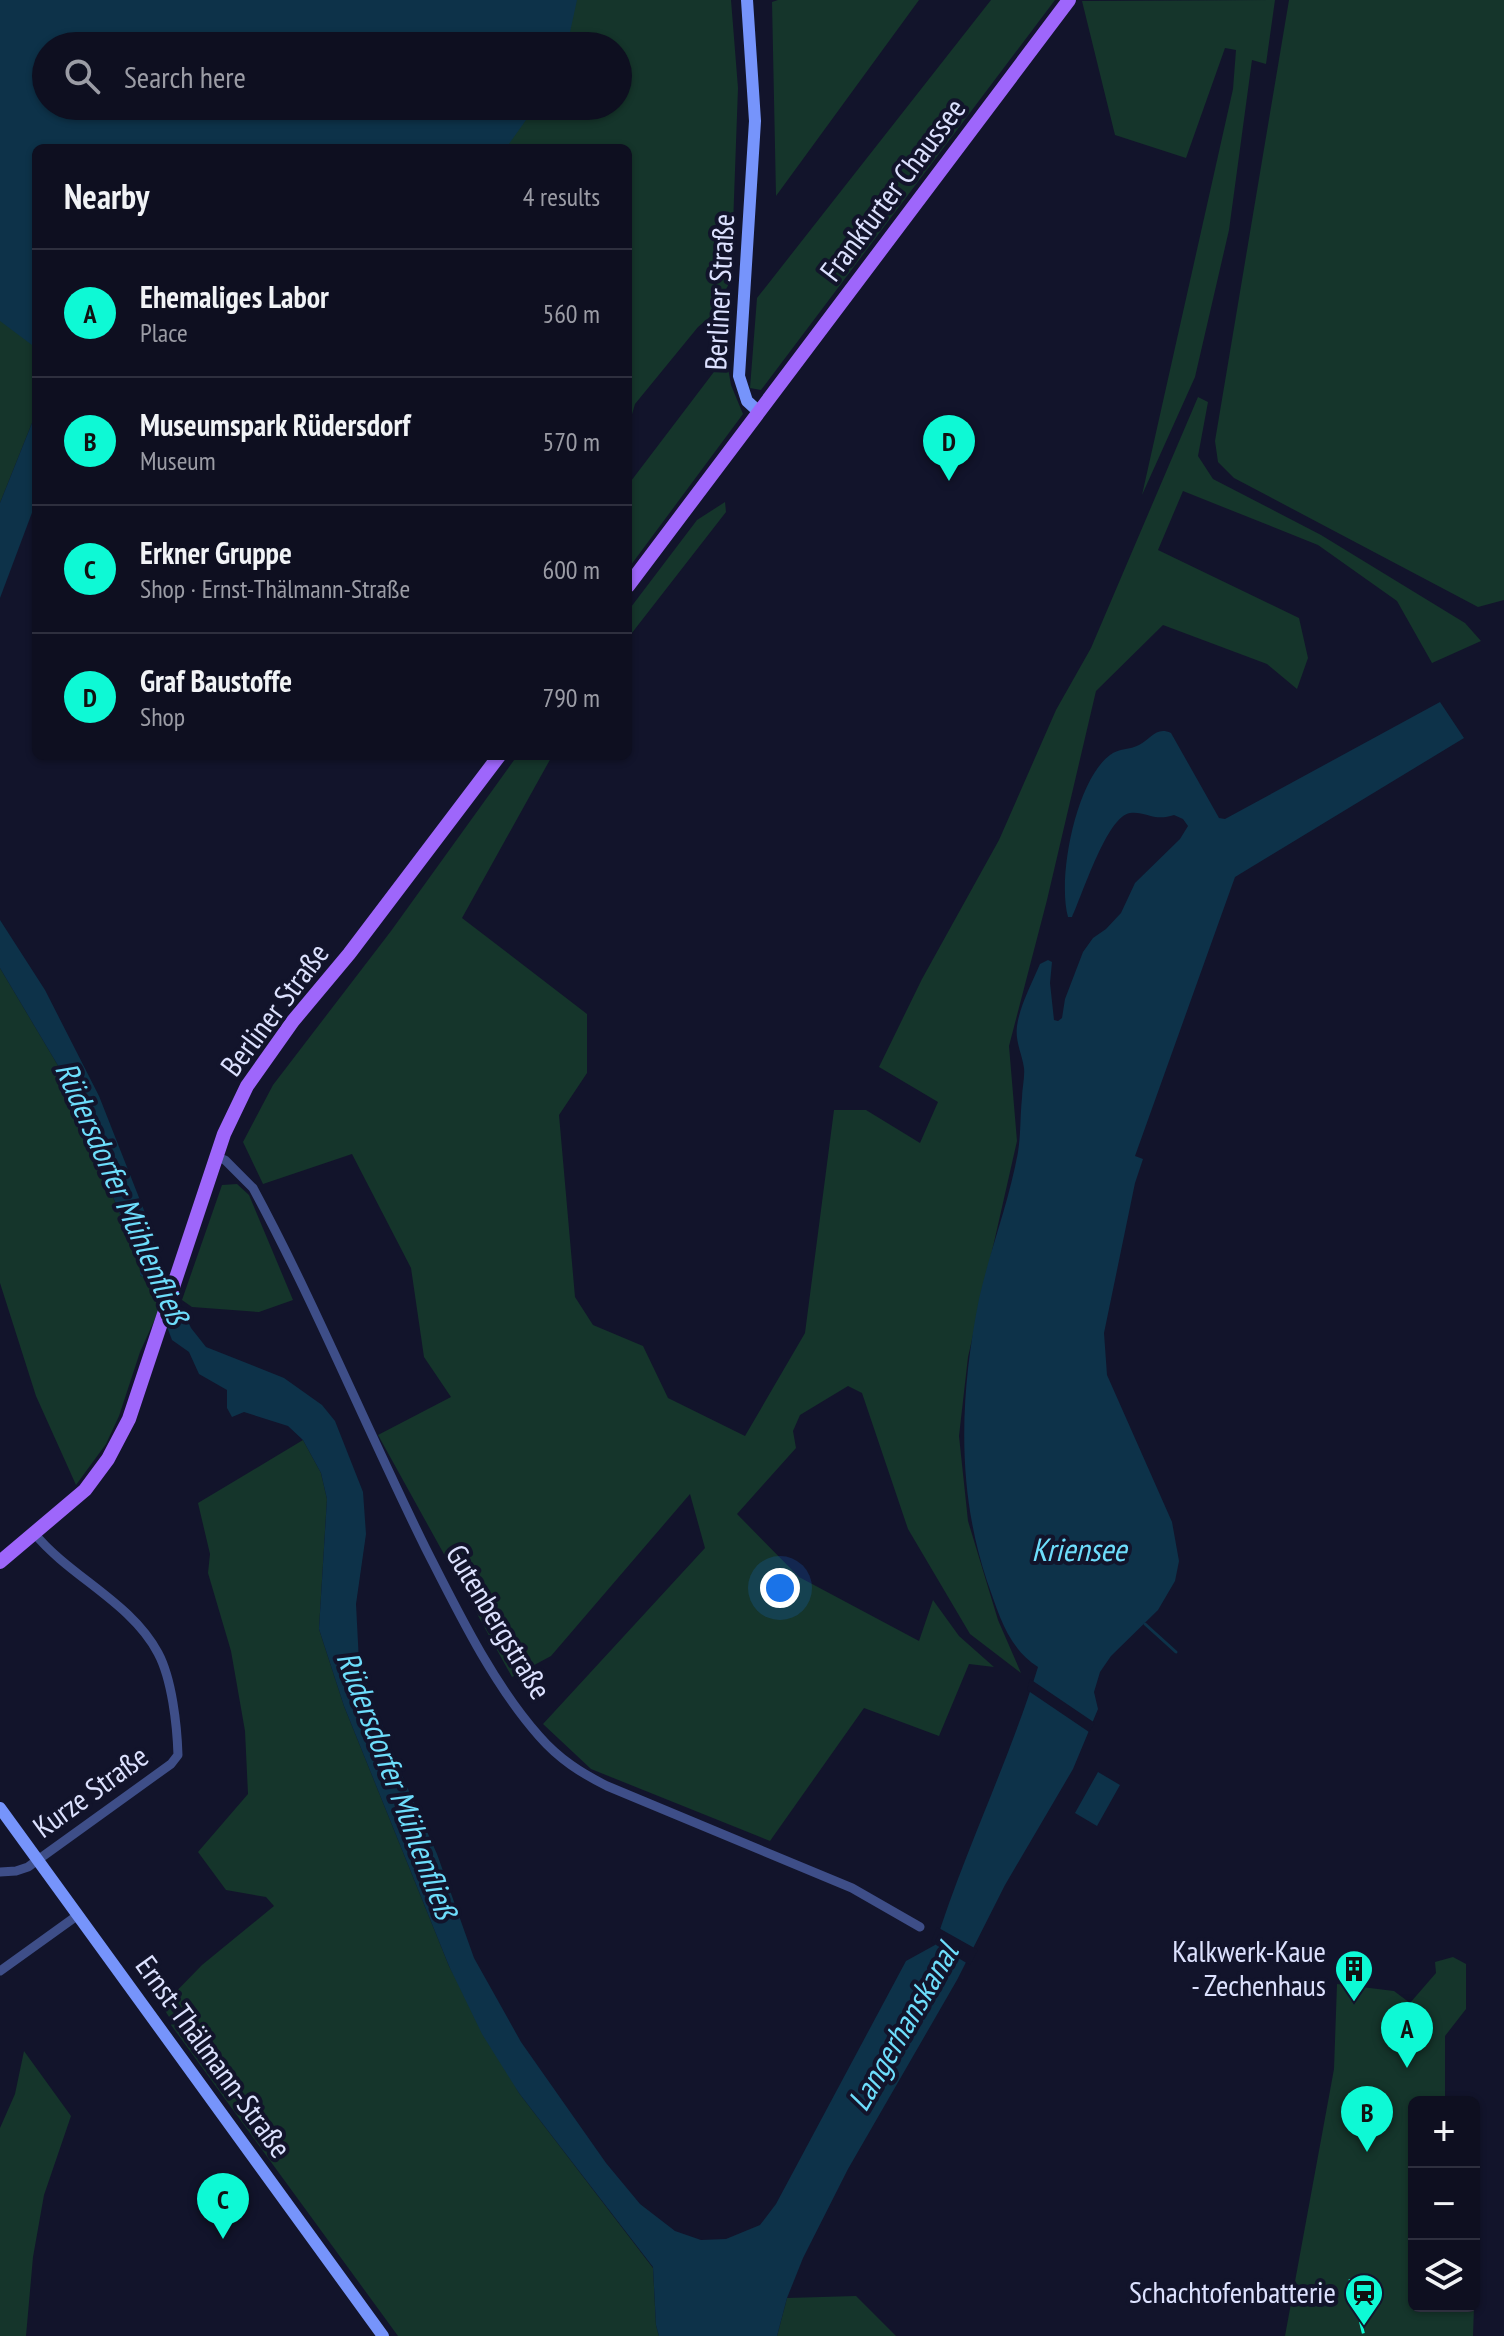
<!DOCTYPE html>
<html lang="en">
<head>
<meta charset="utf-8">
<style>
	:root { --surface:#0e0f20; --page:#171829; --text:#f1f3f6; --muted:#9b9ca5; --line:#2e2f3e; --accent:#0ef9d5 }
	body { margin:0; font-family:"PT Sans Narrow",sans-serif; background:var(--page); color:var(--text) }
	.controls { position:absolute; right:24px; bottom:24px; display:grid; overflow:hidden; border-radius:12px; box-shadow:0 2px 6px #0004 }
	.controls button { width:72px; height:72px; display:grid; place-items:center; padding:0; border:0; border-bottom:2px solid var(--line); background:var(--surface); color:var(--text); font:40px sans-serif }
	.you { position:absolute; left:780px; top:1588px; width:28px; height:28px; margin:-20px; border:6px solid #fff; border-radius:50%; background:#1a73e8; box-shadow:0 0 0 12px #1a73e833 }
	.badge { display:grid; place-items:center; width:52px; height:52px; border-radius:50%; background:var(--accent); color:#111; font-size:26px; font-weight:700 }
	.pin { position:absolute; translate:-50% -66px; filter:drop-shadow(0 2px 4px #0008) }
	.pin::after { content:''; position:absolute; top:42px; width:28px; height:24px; background:inherit; clip-path:polygon(0 0,100% 0,50% 100%) }
	.list { margin:0; padding:0; list-style:none }
	h2 { display:flex; justify-content:space-between; align-items:center; height:104px; margin:0; padding:0 32px; font-size:34px }
	h2 small { font-size:26px; font-weight:400; color:var(--muted) }
	.list li { display:grid; grid-template-columns:52px 1fr auto; gap:24px; align-items:center; box-sizing:border-box; height:128px; padding:0 32px; border-top:2px solid var(--line) }
	.list b { display:block; font-size:30px; white-space:nowrap }
	.list p { margin:0; font-size:26px; white-space:nowrap; color:var(--muted) }
	.list em { font-size:26px; font-style:normal; color:var(--muted) }
	.icon { flex:none; width:44px; height:44px; fill:none; stroke:currentColor; stroke-width:2; stroke-linecap:round; stroke-linejoin:round }
	.map { position:relative; flex:none; width:1504px; height:2336px; overflow:hidden }
	.search { position:absolute; background:var(--surface); box-shadow:0 2px 6px #0004; left:32px; top:32px; width:600px; height:88px; display:flex; align-items:center; gap:20px; box-sizing:border-box; padding:0 28px; border-radius:44px; color:var(--muted); font-size:30px }
	.panel { position:absolute; background:var(--surface); box-shadow:0 2px 6px #0004; left:32px; top:144px; width:600px; height:616px; border-radius:12px }
	.map>svg:first-child { display:block }
</style>
</head>
<body>
<div class="map">
<svg width="1504" height="2336" viewBox="0 0 1504 2336">
	<rect width="100%" height="100%" fill="#12142b"/>
	<path fill="#15352b" d="M513 0H731L738 88 731 280 712 315 698 327 635 404 628 428V148H407L451 106H618V46H497Z
		M778 0H919L776 196 772 2Z
		M991 0H1055L761 390 750 388 757 298Z
		M1275 0 1266 64 1252 60 1229 230 1195 377 1142 495 1233 89 1236 50 1225 48 1186 158 1115 135 1082 1Z
		M1289 0H1504V600L1478 607 1234 478 1218 462 1215 441Z
		M0 248 36 271V413L0 503Z
		M726 356 731 385 743 414 628 569V485Z
		M1198 397 1208 402 1198 456 1213 479 1321 535 1465 623 1481 641 1432 663 1397 601 1318 545 1183 491 1158 550 1299 618 1308 658 1297 689 1267 664 1163 625 1096 691 1047 900 1009 1046 1017 1141 968 1357 959 1436 968 1521 998 1620 1021 1673 970 1634 908 1529 862 1393 848 1386 800 1415 793 1431 796 1448 737 1514 799 1577 919 1641 933 1600 959 1636 994 1667 969 1664 939 1736 864 1708 770 1841 591 1769 543 1724 705 1548 690 1494 551 1656 512 1677 378 1435 451 1397 424 1357 411 1268 352 1154 263 1184 243 1142 273 1085 391 931 517 756H552L462 918 587 1014V1073L559 1115 575 1297 593 1325 643 1346 668 1398 745 1436 805 1333 834 1110H866L920 1143 938 1102 879 1067 922 979 999 840 1056 710 1091 648Z
		M725 502 726 512 628 638V611L697 520Z
		M0 968 69 1084 126 1230C141 1242 140 1257 140 1275L155 1286 160 1308 140 1352 119 1416 106 1444 76 1485 36 1396 0 1283Z
		M237 1184 249 1195 293 1300 259 1312 192 1307 182 1300 222 1185Z
		M303 1440 321 1473 327 1499 319 1629 344 1706 449 1966 519 2093 653 2268 656 2325 659 2336H398L171 2025 173 2023 162 2006 202 1965 274 1906 266 1897 226 1890 198 1852 248 1794 245 1731 231 1651 208 1573 210 1554 198 1503Z
		M1453 1957 1466 1964V2009L1445 2036V2102H1414V2306H1474V2186L1477 2219 1473 2336H1285L1334 2069 1337 1984 1394 1991 1410 2003 1436 1973 1435 1962Z
		M24 2051 71 2116 44 2195 33 2257 26 2336H0V2128L15 2094Z
		M856 2296 896 2336H777L787 2298Z"/>
	<path fill="#0d3249" d="M0 0H577L567 46H46V106H536L506 148H36V348L0 321Z
		M36 413V502L0 598V503Z
		M1440 702 1464 738 1235 877 1135 1156 1143 1159 1135 1183 1104 1333 1107 1375 1172 1522 1179 1561 1175 1581 1158 1610 1111 1656 1100 1672 1094 1692 1098 1709 1073 1769 1005 1885 957 1980 848 2169 803 2258 787 2298 777 2336H659L656 2325 653 2267 519 2093 482 2034 449 1966 344 1706 319 1629 327 1499 321 1473 303 1440 288 1426 244 1412 232 1417 227 1408V1390L199 1374 189 1352 172 1340 160 1308 155 1286 140 1275C140 1257 141 1242 126 1230L69 1084 0 968V920L45 990 99 1096 149 1223 159 1266 170 1283 191 1328 206 1347 284 1378 322 1405 335 1421 363 1492 366 1534 356 1604 359 1662 396 1762 437 1854 474 1958 521 2042 606 2163 640 2204 675 2231 701 2240 726 2239 760 2225 776 2204 906 1961 935 1945C965 1850 1009 1761 1038 1667 1007 1647 999 1614 987 1581 956 1488 960 1394 979 1299 990 1250 1009 1202 1018 1152 1021 1134 1020 1116 1022 1098 1022 1089 1025 1077 1024 1068 1022 1053 1015 1042 1017 1026 1020 1005 1032 983 1040 964L1048 960 1052 962 1050 983 1054 1020 1058 1021 1062 1018 1065 999 1083 952 1093 938 1106 929 1121 913 1135 883 1180 839 1188 826 1183 819 1174 815C1154 822 1146 811 1130 813 1107 816 1082 896 1072 917H1068C1057 878 1076 780 1110 755 1119 748 1130 750 1139 745 1151 739 1156 726 1171 733L1219 818 1225 819Z
		M1098 1772 1120 1785 1097 1826 1075 1813Z"/>
	<path fill="#12142b" d="M1030 1679 1095 1723 1089 1732 1027 1690Z
		M937 1927 978 1950 970 1965 931 1942Z"/>
	<g fill="none" stroke-linecap="round" stroke-linejoin="round">
		<path stroke="#0d3249" stroke-width="3" d="M1145 1624 1176 1652"/>
		<path stroke="#3e4e88" stroke-width="9" d="M216 1157 225 1160 253 1188C316 1305 367 1430 426 1549 458 1612 493 1684 539 1736 559 1759 581 1773 607 1786L852 1888 920 1927
			M0 1872 16 1871 28 1867 171 1764 178 1755C177 1725 172 1679 158 1653 131 1602 70 1577 34 1533
			M0 1971 78 1915"/>
		<path stroke="#7694fb" stroke-width="12" d="M747 0 755 121 739 376 747 401 759 412
			M0 1808 383 2336"/>
		<path stroke="#9e66fb" stroke-width="14" d="M628 586 1069 0
			M0 1562 85 1490 108 1459 129 1419 224 1134 247 1086 293 1021 349 954 499 756"/>
		<path stroke="#0ef9d5" stroke-width="3" stroke-dasharray="12 10" stroke-linecap="butt" d="M1350 2279 1364 2336"/>
	</g>
	<defs>
		<symbol id="building-pin" viewBox="-11 -11 22 30"><path d="M0 17L-7.5 6A9.5 9.5 0 1 1 7.5 6Z" fill="#0ef9d5" stroke="#12142b"/><path d="M-4-6H4V6H1V3H-1V6H-4ZM-2.5-4.3h1.7v1.8h-1.7ZM.8-4.3h1.7v1.8H.8ZM-2.5-1h1.7V.8h-1.7ZM.8-1h1.7V.8H.8Z" fill="#111"/></symbol>
		<symbol id="station-pin" viewBox="-11 -11 22 30"><path d="M0 17L-7.5 6A9.5 9.5 0 1 1 7.5 6Z" fill="#0ef9d5" stroke="#12142b"/><path d="M-3-6H3Q5-6 5-4V2Q5 4 3 4L4.5 6H3L1.5 4h-3L-3 6H-4.5L-3 4Q-5 4-5 2V-4Q-5-6-3-6ZM-3.5-4v3h7v-3ZM-3.5 1v1.5H-2V1ZM2 1v1.5H3.5V1Z" fill="#111"/></symbol>
	</defs>
	<g fill-rule="evenodd">
		<use href="#building-pin" x="1332" y="1947" width="44" height="60"/>
		<use href="#station-pin" x="1342" y="2271" width="44" height="60"/>
	</g>
	<g text-anchor="middle" stroke-width="8" stroke-linejoin="round" paint-order="stroke">
		<g font-size="30" fill="#dce1fe" stroke="#12142b">
			<text transform="translate(893 190) rotate(-53)" y="10">Frankfurter Chaussee</text>
			<text transform="translate(720 292) rotate(-87)" y="10">Berliner Straße</text>
			<text transform="translate(275 1010) rotate(-53)" y="10">Berliner Straße</text>
			<text transform="translate(498 1622) rotate(59)" y="10">Gutenbergstraße</text>
			<text transform="translate(91 1792) rotate(-36)" y="10">Kurze Straße</text>
			<text transform="translate(213 2057) rotate(54)" y="10">Ernst-Thälmann-Straße</text>
		</g>
		<g font-size="30" fill="#dce1fe" stroke="#12142b" text-anchor="end">
			<text x="1326" y="1962">Kalkwerk-Kaue<tspan x="1326" dy="34">- Zechenhaus</tspan></text>
			<text x="1336" y="2303">Schachtofenbatterie</text>
		</g>
		<g font-size="32" font-style="italic" fill="#6dddfb" stroke="#12142b">
			<text transform="translate(122 1193) rotate(66)" y="11">Rüdersdorfer Mühlenfließ</text>
			<text x="1079" y="1561">Kriensee</text>
			<text transform="translate(397 1785) rotate(69)" y="11">Rüdersdorfer Mühlenfließ</text>
			<text transform="translate(903 2027) rotate(-60)" y="11">Langerhanskanal</text>
		</g>
	</g>
</svg>
<div class="controls">
<button>+</button>
<button>−</button>
<button><svg class="icon" aria-label="layers" viewBox="0 0 24 24"><path d="M12 4l9 5-9 5-9-5zM3 14l9 5 9-5"/></svg></button>
</div>
<div class="you"></div>
<div class="pin badge" style="left:1407px;top:2068px">A</div>
<div class="pin badge" style="left:1367px;top:2152px">B</div>
<div class="pin badge" style="left:223px;top:2239px">C</div>
<div class="pin badge" style="left:949px;top:481px">D</div>
<div class="search"><svg class="icon" aria-label="search" viewBox="0 0 24 24"><circle cx="10" cy="10" r="6"/><path d="M15 15l6 6"/></svg>Search here</div>
<section class="panel">
<h2>Nearby<small>4 results</small></h2>
<ul class="list">
<li><span class="badge">A</span><div><b>Ehemaliges Labor</b><p>Place</p></div><em>560 m</em></li>
<li><span class="badge">B</span><div><b>Museumspark Rüdersdorf</b><p>Museum</p></div><em>570 m</em></li>
<li><span class="badge">C</span><div><b>Erkner Gruppe</b><p>Shop · Ernst-Thälmann-Straße</p></div><em>600 m</em></li>
<li><span class="badge">D</span><div><b>Graf Baustoffe</b><p>Shop</p></div><em>790 m</em></li>
</ul>
</section>
</div>
</body>
</html>
